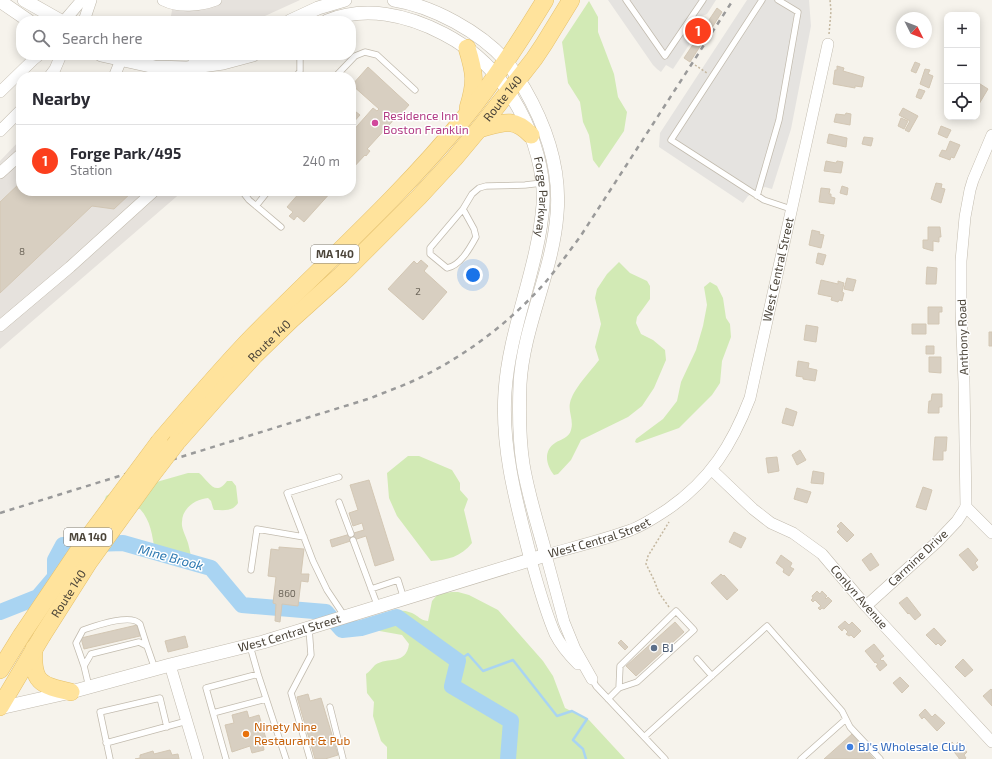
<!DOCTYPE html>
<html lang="en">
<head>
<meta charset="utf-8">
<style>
	:root { --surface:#fff; --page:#f7f7f7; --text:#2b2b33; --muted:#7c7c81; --line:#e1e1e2; --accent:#fc3f1d }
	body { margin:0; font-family:"Exo 2",sans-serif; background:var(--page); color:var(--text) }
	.controls { position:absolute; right:12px; top:12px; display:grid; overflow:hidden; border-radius:8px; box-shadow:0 2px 10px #0003 }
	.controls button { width:36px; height:36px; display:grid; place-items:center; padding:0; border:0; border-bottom:1px solid var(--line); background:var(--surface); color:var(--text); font:20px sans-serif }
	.compass { position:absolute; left:896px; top:12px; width:36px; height:36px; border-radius:50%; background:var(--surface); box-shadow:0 2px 10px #0003; rotate:132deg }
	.you { position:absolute; left:473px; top:275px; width:14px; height:14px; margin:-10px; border:3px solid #fff; border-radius:50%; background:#1a73e8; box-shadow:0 0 0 6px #1a73e833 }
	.badge { display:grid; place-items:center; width:26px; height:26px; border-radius:50%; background:var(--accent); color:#fff; font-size:13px; font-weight:700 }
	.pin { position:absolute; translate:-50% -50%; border:2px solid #fff; box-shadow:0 1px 4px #0006 }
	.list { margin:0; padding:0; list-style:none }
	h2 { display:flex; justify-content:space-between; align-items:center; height:52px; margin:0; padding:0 16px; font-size:17px }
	h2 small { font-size:13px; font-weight:400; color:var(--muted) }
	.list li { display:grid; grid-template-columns:26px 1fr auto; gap:12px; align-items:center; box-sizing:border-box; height:72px; padding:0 16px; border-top:1px solid var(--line) }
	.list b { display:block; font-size:15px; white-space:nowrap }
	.list p { margin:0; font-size:13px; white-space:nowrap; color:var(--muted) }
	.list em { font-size:13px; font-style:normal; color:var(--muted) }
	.icon { flex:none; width:22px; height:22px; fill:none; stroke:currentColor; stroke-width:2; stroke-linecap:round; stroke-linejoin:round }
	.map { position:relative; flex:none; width:992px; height:759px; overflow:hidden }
	.search { position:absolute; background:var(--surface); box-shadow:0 2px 10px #0003; left:16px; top:16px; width:340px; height:44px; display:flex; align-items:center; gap:10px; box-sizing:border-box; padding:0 14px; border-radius:16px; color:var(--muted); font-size:15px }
	.panel { position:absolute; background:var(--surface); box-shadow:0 2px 10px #0003; left:16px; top:72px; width:340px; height:124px; border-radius:16px }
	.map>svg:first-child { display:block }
</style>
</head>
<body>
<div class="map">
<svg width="992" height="759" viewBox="0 0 992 759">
	<rect width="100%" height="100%" fill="#f6f3ec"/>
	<path fill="#e6e2dd" d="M174 0H300L254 21H170Z
		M21 139V191H183L0 349V161Z"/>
	<path fill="#d2eab5" d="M589 1 598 17V32L614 74 618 97 627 112 624 131 599 168 593 160 589 135 583 122 580 102 568 83 562 42Z
		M619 262 630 273 647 281 650 286V299L637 317 636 323 641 334 653 340 665 350 666 360 654 388 642 406 628 417 581 440 571 460 558 474 554 475C546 465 543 451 555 443 561 439 569 438 571 430 574 421 568 411 570 403 573 389 590 372 599 360L595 347 601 324 595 298 597 289 607 274Z
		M710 282 717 286 723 298 726 318 730 324 731 337 722 361 720 383 712 395 679 428 637 443 635 442 636 439 663 419 677 401 681 382 696 350 703 326 707 305 704 287Z
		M408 456H419L452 470 460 483V490L468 499 464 510 472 543C461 557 447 560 431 561L397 516 389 498 387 473Z
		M188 473H199C208 480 215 498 227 481H232L236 486 238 503C232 512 224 510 214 510L213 508 211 501 208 498C196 499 182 508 182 522 181 528 186 536 188 543 190 550 191 558 193 565L171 559 155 551C152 535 151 521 140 509L105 505 104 502 106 496 113 492 146 485Z
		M452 592H458L469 595 498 610 543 661 553 676 565 708 589 720 625 759H387V747L381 741 373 716 374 702 367 693 366 674C369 672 372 668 375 665 388 656 406 666 409 644L402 635 374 630 364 620C379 615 396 606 412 613 419 616 419 620 428 621L432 601 438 594Z"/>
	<path fill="#e5e3e0" d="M608 0H716L707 14 697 18 685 36 684 38 691 42 673 69 666 65 661 72 657 69 653 65Z
		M747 0H809L811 26 791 129 772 189 765 187 748 196 743 203 659 147 660 133Z"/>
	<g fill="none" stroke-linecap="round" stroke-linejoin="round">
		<path stroke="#a9d4f2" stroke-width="2.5" d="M458 661 468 654 483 671 513 660 557 716 572 711 587 719 573 740 583 749 586 759"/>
		<path stroke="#a9d4f2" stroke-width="16" d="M0 612 38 597 55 577V560L63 545 123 543 211 568 242 605 326 612 342 630 361 628 397 617 458 661 452 686 511 721 508 759"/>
	</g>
	<path fill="#d8cfc1" stroke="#d3c7b4" d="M717 8 722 12 690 62 684 58 694 43 685 37 698 17 707 23Z
		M915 62 920 64 916 73 911 71Z
		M837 66 844 68 843 71 864 77 862 87 855 86V88L833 84 835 70H837Z
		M368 67 409 105 401 114 400 113 367 149 370 151 366 156 365 155 351 170V133L373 108 377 111 379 109 352 85Z
		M925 69 930 70 928 74 933 76 929 88 920 84Z
		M977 82 988 89 979 104 977 103Z
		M919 89 925 91 921 99 916 97Z
		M351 108 360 115 351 125Z
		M903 108 918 116 909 132 905 130 910 121 899 115Z
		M846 113 851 114 850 125 834 122 836 114 845 115Z
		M901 118 908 121 904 129 898 126Z
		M941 126 951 130 947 138 938 134Z
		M829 134 847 138 846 147 827 143Z
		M864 137 873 138 871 146 862 144Z
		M950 141 960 145 954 158 951 157 950 160 939 156 942 150 946 151Z
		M826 161 836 163 837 161 843 162 841 173 824 171Z
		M21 182V191H133L114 209 92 206 0 293V202Z
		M936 183 942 184 941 188 945 189 941 203 931 199Z
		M842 186 848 188 847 195 840 193Z
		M821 188 830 189 829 194H831V197L835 198 834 204 819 202Z
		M301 191H332L304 222 297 216 294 220 289 216 293 212 287 207Z
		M928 227H940L941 237H939V242L933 241V251L923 248V240H928Z
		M812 230 820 232 819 234 824 235 821 248 809 245Z
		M818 253 826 255 823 265 816 263Z
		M421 260 428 266 424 271 447 292 423 320 388 289 414 261 417 264Z
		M927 267 937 268 936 284H926Z
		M847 278 856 280 853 291 844 289Z
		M821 280 838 284V281L844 283 842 292 844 293 842 301 839 300 838 302 831 300 832 297 818 294Z
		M928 307H942V312H939V324H928Z
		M912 324H926V334H912Z
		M806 325 818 327 816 342 804 340Z
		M989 332H992V346H989Z
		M926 346H934V354H926Z
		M929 357H941V373L929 372Z
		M798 361 809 363 808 368 817 370 815 381 803 379V377L796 376Z
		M932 394H942V407H939V413H928L929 401H931Z
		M786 408 797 412 793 426 782 423Z
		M935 437H947L946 451H943V460H933Z
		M800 450 806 460 797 465 792 455Z
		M777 457 779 471 768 473 766 458Z
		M813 471 824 473 823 484 811 483Z
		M369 480 394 560 375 566 366 536 332 547 330 540 364 530 362 523 353 526 349 513 358 510 350 485Z
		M923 487 932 490 926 510 916 507Z
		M797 488 811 492 807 503 794 499Z
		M841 522 854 535 847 542 837 532 840 529 837 526Z
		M734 532 746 538 741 548 729 542Z
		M279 547 304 549 301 574H309L308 582 301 581 298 606 282 604 280 622 275 621 276 604 273 603 276 577 268 576 271 549 279 550Z
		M968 548 978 560 975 563 978 567 973 571 959 555Z
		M871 553 879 565 870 571 862 560Z
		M781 555 792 563 790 567 794 569 789 576 783 572 784 569 776 563Z
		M721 574 723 576 724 575 738 590 727 600 711 583Z
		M817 591 820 594 822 591 827 596 825 598 826 599 828 597 832 601 824 609 822 608 820 610 818 608 821 606 815 600 813 602 811 600 813 598 812 596Z
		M907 597 921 615 915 620 909 613 908 614 899 603Z
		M845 621 849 625 852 622 861 631 854 638 851 635 849 636 846 634 848 632 844 628 842 631 838 627Z
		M675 622 684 632 636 676 626 666Z
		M137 625 140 636 84 649 81 638Z
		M934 628 946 641 941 646 938 643 936 645 926 635Z
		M185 636 188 647 168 652 165 641Z
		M621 640 628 647 625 650 618 643Z
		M874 644 884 656 880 659 882 661 883 660 887 665 880 671 876 666 878 665 876 662 875 663 865 651Z
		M963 659 973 670 965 677 955 667Z
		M900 677 909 686 902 693 893 683Z
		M991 689 992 690V706L983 696Z
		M308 694 310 701 321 698 338 755 325 759H315L297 697Z
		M925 709 932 717 935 714 945 723 937 731 924 717 922 719 919 715Z
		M247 711 249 718 259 715 267 742 263 743 264 750 252 753 250 746 232 752 225 725 234 723 232 715Z
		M852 734 874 759H824Z
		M952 742 955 745 958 742 967 752 964 755 966 758 965 759H959V758L951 748 950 749 947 747Z
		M170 750 172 755 178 754 179 759H135L140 758V755L153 751 154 754Z"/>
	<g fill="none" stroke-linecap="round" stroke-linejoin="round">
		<defs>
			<path id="service" d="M626 0 665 56 703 0
				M762 0 671 140 764 200 791 209
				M296 77 300 71V55
				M335 77 355 56 365 52 377 55 415 90
				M242 191 249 200 281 227
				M757 196 779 120 798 12 778 0
				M256 206 268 191
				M463 209 474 229 476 237C470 248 460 266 447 268L430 254V248L463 209 472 194 479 188 486 186 525 185 542 183
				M339 477 287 493 313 561 327 590 345 617
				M339 502 351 534
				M353 540 378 607
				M251 570 257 529 304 537
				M371 589 398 580 404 599
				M309 628 311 655 291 693 310 759
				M250 646 258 674 286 759
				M697 659 712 676
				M84 666 76 643 83 630C95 626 131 613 140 624L147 646
				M592 679 596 686 665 759
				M89 687 84 666 91 654 139 642 147 646 155 669
				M608 699 619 688 637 682 694 630 676 611 620 666 619 688
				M330 707 343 759
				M213 713 266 699
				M644 737 767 626 842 711 850 727 880 759
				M106 743 187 721
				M110 759 100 712 160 698 167 727
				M226 759 206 688 258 674
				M801 759 846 719"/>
			<g id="minor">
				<path d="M163 0C179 8 200 6 216 0"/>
				<path d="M64 21 82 0"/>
				<path d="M84 21 91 0"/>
				<path d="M49 77 55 69 61 55"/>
				<path d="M114 77 123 55"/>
				<path d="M194 77V55"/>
				<path d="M0 92 33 60 39 55"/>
				<path d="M0 131 21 110"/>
				<path d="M992 135 973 180 970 190 965 217 961 261V310L964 382 966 507 992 533"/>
				<path d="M0 173 21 154"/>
				<path d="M0 326 70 267 154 191"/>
				<path d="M712 470 753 509 771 523 793 533 822 554 866 606 992 742"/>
				<path d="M531 560C538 585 545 611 555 634 561 646 569 655 578 664"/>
				<path d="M866 606 937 542 957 521 966 507"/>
				<path d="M170 665 198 759"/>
				<path id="s1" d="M592 679 575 649 564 622 546 555C574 547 603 540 631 530 644 525 656 517 668 509 710 480 732 445 750 398L828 44"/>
			</g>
			<g id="tertiary">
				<path d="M24 0 61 21"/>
				<path d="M0 1 29 21"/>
				<path d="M290 21 318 8 345 0"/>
				<path id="s2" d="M327 21C365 5 408 15 444 34 477 51 501 76 519 109 534 137 545 173 543 205 538 269 509 329 505 392 501 449 517 505 531 560"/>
				<path d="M101 55 155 67 187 68 223 63 253 55"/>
				<path id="s3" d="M0 708 71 692 170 665 263 642 546 555C538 525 528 495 523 464 519 438 519 410 520 384 523 327 553 271 557 214 561 169 546 126 524 88 518 79 513 69 506 61 480 32 433 6 394 0"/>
			</g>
			<g id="primary">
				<path d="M467 48C475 74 476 82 468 108"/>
				<path d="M479 129C502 123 513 116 531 135"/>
				<path d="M159 442C190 406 220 370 253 336 324 264 401 196 465 117 495 80 520 41 545 0"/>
				<path id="s4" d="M177 442 223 390 255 355 291 320 341 275 419 197 454 159 479 129 534 59 544 44 571 0"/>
				<path d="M34 648C32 683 40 685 71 692"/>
				<path d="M0 670 21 636"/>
				<path d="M0 707 42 636"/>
			</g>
		</defs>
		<use href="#service" stroke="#c2bbae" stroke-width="7"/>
		<use href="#minor" stroke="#c2bbae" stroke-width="12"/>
		<use href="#tertiary" stroke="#c2bbae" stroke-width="14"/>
		<use href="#primary" stroke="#e6c16a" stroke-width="18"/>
		<path stroke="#c4b79f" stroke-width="1.5" stroke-dasharray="2 2" stroke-linecap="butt" d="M829 34 831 11 830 0
			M695 65 707 73
			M669 607 659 593 654 580 646 564 648 556 669 522"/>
		<use href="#service" stroke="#fff" stroke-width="5.5"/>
		<use href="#minor" stroke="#fff" stroke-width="11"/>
		<use href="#tertiary" stroke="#fff" stroke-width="13"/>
		<use href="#primary" stroke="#ffe39c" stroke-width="17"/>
		<path stroke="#9a9a9a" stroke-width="2.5" stroke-dasharray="5 5" stroke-linecap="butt" d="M0 513 371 398C385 392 400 387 413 381 461 359 507 325 543 285 556 270 568 253 580 237L733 0"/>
		<defs>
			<g id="primary-bridge">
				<path d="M21 636 81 547 159 442"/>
				<path id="s5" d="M42 636 89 562 151 476 177 442"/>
			</g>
		</defs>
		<use href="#primary-bridge" stroke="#e6c16a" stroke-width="18" stroke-linecap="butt"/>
		<use href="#primary-bridge" stroke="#ffe39c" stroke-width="17"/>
	</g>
	<circle fill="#d1479c" stroke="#fff" stroke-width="1.5" cx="375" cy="123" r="4"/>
	<circle fill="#5c6f8a" stroke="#fff" stroke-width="1.5" cx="654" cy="648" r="4"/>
	<circle fill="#e8710a" stroke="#fff" stroke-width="1.5" cx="246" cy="734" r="4"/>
	<circle fill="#3f7fe0" stroke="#fff" stroke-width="1.5" cx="850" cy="747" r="4"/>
	<g text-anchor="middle" stroke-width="3" stroke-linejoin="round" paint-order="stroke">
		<g font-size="10" fill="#6e675b">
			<text x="22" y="255">8</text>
			<text x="418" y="295">2</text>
			<text x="287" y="597">860</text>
		</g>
		<g fill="#fff" stroke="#817c74" stroke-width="1">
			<rect x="311" y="245" width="48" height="18" rx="3"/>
			<rect x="64" y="528" width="48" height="18" rx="3"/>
		</g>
		<g font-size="11" font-weight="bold" fill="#4b4439">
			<text x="335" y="258">MA 140</text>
			<text x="88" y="541">MA 140</text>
		</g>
		<g font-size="12" fill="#4b4439" stroke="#fff">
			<text dy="4" stroke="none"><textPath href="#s4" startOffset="474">Route 140</textPath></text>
			<text dy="4" stroke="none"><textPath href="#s2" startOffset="321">Forge Parkway</textPath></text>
			<text dy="4" stroke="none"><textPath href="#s1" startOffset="536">West Central Street</textPath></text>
			<text transform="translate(963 337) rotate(-92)" y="4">Anthony Road</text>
			<text dy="4" stroke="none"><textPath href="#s4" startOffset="137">Route 140</textPath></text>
			<text dy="4" stroke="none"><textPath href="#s1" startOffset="189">West Central Street</textPath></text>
			<text transform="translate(918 558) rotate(-43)" y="4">Carmine Drive</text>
			<text dy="4" stroke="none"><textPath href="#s5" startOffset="50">Route 140</textPath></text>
			<text transform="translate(859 597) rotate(49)" y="4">Conlyn Avenue</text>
			<text dy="4" stroke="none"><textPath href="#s3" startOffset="299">West Central Street</textPath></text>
		</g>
		<g font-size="12" fill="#b23c85" stroke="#fff" text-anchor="start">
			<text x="383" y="120">Residence Inn<tspan x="383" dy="14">Boston Franklin</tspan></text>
		</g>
		<g font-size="12" fill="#4e5e75" stroke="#fff" text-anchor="start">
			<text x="662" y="652">BJ</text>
		</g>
		<g font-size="12" fill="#c56008" stroke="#fff" text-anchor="start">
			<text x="254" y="731">Ninety Nine<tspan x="254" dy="14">Restaurant &amp; Pub</tspan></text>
		</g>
		<g font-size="12" fill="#366cbe" stroke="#fff" text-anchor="start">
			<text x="858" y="751">BJ's Wholesale Club</text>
		</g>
		<g font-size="13" font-style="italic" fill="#2e7ab2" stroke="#fff">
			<text transform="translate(171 557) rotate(15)" y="5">Mine Brook</text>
		</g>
	</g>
</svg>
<div class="controls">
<button>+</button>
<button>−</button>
<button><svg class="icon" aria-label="locate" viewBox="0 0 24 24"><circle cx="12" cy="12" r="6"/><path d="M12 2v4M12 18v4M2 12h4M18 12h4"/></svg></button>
</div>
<svg class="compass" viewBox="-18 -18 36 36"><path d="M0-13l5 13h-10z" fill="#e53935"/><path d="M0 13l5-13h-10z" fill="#7c7c81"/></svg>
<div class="you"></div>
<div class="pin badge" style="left:698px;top:31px">1</div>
<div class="search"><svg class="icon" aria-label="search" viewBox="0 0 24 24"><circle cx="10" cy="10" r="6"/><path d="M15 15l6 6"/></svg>Search here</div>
<section class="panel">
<h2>Nearby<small></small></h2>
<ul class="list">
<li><span class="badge">1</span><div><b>Forge Park/495</b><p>Station</p></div><em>240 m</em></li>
</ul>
</section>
</div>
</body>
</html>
